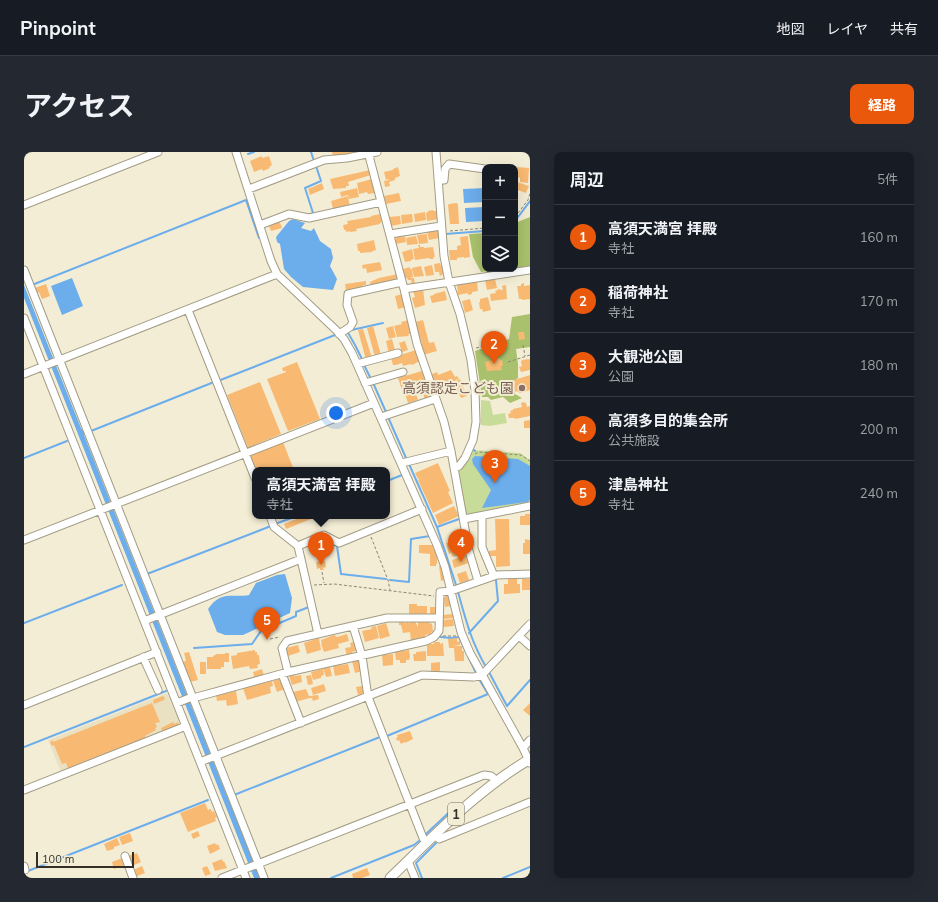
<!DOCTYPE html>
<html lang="ja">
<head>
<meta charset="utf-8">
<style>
	:root { --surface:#171b24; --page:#242831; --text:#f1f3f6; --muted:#9ea1a6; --line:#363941; --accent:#ea580c }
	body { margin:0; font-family:Mulish,"Noto Sans JP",sans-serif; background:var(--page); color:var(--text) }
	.controls { position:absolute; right:12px; top:12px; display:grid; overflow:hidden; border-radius:8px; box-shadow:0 4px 16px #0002 }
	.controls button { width:36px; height:36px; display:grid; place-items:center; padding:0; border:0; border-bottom:1px solid var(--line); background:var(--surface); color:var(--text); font:20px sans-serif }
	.scale { position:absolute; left:12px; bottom:10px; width:98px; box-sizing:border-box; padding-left:4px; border:2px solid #323027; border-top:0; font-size:11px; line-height:14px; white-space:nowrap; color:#323027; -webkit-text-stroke:3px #f4edd5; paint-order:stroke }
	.you { position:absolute; left:312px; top:261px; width:14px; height:14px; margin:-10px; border:3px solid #fff; border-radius:50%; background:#1a73e8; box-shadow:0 0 0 6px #1a73e833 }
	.badge { display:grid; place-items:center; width:26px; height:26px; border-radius:50%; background:var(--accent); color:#fff; font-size:13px; font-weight:700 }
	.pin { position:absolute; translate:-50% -33px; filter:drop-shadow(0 1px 2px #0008) }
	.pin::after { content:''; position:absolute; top:21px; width:14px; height:12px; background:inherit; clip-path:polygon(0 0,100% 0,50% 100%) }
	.popup { position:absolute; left:228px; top:315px; width:138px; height:52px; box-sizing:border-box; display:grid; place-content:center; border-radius:8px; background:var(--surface); filter:drop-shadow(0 1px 3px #0005); font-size:13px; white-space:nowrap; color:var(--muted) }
	.popup b { font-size:15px; color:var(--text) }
	.popup::after { content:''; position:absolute; left:50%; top:100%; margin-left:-8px; border:8px solid transparent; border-top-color:var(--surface) }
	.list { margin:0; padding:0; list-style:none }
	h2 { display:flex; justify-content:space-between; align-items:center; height:52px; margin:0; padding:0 16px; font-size:17px }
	h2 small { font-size:13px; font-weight:400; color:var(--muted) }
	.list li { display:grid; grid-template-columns:26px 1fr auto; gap:12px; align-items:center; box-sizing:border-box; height:64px; padding:0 16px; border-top:1px solid var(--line) }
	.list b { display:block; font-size:15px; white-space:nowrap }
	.list p { margin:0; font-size:13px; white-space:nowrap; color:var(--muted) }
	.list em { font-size:13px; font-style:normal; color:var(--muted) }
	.icon { flex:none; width:22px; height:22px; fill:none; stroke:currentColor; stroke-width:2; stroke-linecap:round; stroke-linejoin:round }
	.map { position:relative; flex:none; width:506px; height:726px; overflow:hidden; border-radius:8px }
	header { display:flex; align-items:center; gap:24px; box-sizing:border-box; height:56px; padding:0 20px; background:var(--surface); border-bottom:1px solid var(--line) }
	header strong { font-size:19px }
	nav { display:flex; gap:22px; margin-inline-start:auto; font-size:14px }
	.intro { display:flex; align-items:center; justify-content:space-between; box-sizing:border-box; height:96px; padding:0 24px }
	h1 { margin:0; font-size:28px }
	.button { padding:10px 18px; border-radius:8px; background:var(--accent); color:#fff; font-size:14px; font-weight:700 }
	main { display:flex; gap:24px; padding:0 24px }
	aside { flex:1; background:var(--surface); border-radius:8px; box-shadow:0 4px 16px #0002 }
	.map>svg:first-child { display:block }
</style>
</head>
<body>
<header>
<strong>Pinpoint</strong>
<nav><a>地図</a><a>レイヤ</a><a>共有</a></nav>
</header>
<div class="intro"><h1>アクセス</h1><a class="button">経路</a></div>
<main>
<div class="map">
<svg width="506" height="726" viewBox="0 0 506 726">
	<rect width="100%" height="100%" fill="#f4edd5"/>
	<path fill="#e9e1c1" d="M143 541 156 571 155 573 37 620 24 588Z"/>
	<path fill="#c8dc99" d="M457 248 466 249 469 263 481 261 483 271 466 274 457 273Z
		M449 298 496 301 506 308V351L442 363 434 319Z"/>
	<path fill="#a9c16c" d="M506 65V114L491 116V71Z
		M461 81V117H484L457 120 449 105 445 82Z
		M506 162V195L492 197 494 212V226L488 231 491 242 498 246 486 251 479 245 467 248 464 245H458L451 199 485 187 488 165Z"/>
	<path fill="#6cadec" d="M461 36V50L440 51 439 37Z
		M461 55V69L442 70 441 56Z
		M269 67 281 71 277 76 287 79 290 76 296 89 307 97 309 106 306 114 313 127 309 138 279 135 267 125 260 117 256 92 253 90 252 85 265 69Z
		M48 126 59 154 38 163 27 134Z
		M0 133 57 276 61 282 60 283 203 644H205V646H204L236 726H230L0 146Z
		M451 304 494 307 506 314V348L503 350 458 356 467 338 449 312 448 307Z
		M261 422 268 446 266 461 219 483H201L193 480 184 457C197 438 208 446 225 443L232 431 253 423Z"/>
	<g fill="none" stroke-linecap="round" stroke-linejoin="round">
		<path stroke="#6cadec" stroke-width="2" d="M287 0 290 9
			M224 2 230 0
			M285 63 289 61 281 36 297 29 292 14
			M491 69 506 49
			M421 84V82L461 79
			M8 133 222 48 235 86
			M338 207 331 193 323 179 359 171
			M340 213 346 225
			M194 229 311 183
			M350 233 362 260
			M364 265 382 306
			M67 279 190 230
			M450 298 451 299
			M0 306 43 289
			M385 312 413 375 432 433
			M363 329 378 323
			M251 372 273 364
			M413 375 435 367
			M298 388 313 394 317 422 362 427
			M123 422 247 374
			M366 428 385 430 387 387 406 384
			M434 440C442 469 447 489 462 515
			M0 471 98 433
			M445 481 474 449 472 428
			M416 485 427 486 435 485 442 500
			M170 496 228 492 237 479 272 464V460L285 455V453
			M444 504 452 521
			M465 520 483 554 506 528
			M363 584 464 542 455 527
			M0 595 142 539
			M210 643 356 585
			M402 682 433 653
			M4 719 184 648
			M0 723 1 726
			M307 726 390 693 395 689
			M398 726 392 711 412 691
			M479 726 506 715"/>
	</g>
	<path fill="#f8ba73" d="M308 0H334V1L324 3V1L309 5Z
		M238 4V6L245 4 248 13 245 15 246 16 239 19 238 17 230 20 226 9Z
		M374 15 376 24 371 26V28L365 30 366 34 361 35 360 29 365 28 364 27 362 28 360 20 369 18V17Z
		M493 15 505 16 504 31 496 30V26L491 24V18H493Z
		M346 18 347 23 324 30 325 34H322V36L309 37 306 27Z
		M348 27 351 41 344 42 343 40 335 42 333 31Z
		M493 30 505 34 502 41 491 37Z
		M298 31 300 37 286 43 284 37Z
		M333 36 335 45 325 47 324 43 317 45 316 40Z
		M375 41 377 49 362 52 360 44Z
		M324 44 326 55 316 57V55L309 57 307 49Z
		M433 51 434 53 435 72H426L424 53 425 52Z
		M409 58 410 59H413L415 67 403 69 402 61 404 60V59Z
		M401 60 402 68 391 70 390 62Z
		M356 62 358 70 356 71V72L332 77 333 79 326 80V79L322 80V78H320L319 73 324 72 323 69 347 65V64Z
		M388 62 389 70 378 72 377 63Z
		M376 64 377 72 367 74 365 65Z
		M255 68 258 76 247 79 244 72Z
		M414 77 415 86 405 88 403 79Z
		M377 82 378 85 381 84 382 90 372 92V84Z
		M403 82 404 91 395 92 393 83Z
		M392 84 394 92 383 93 382 86Z
		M444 84 446 105 440 106V105L433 106V108H426L425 98H433V94L437 93 436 85Z
		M350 88 352 98 348 99 349 100 336 101V99H334L333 92Z
		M394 93H396V95H400V96L409 95 411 105H409L410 107H406L405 106 391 108 389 97 395 96Z
		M388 97 390 107 387 108V109L381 110 378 100Z
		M356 110 358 118 343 121 342 116 339 117 338 113Z
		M416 111 417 114H419L421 121 416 124 415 120H411L410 112Z
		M408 113 410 123 402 124 400 115Z
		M397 114 400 124 390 125 388 116Z
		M386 115V117H388L389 125 386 126H390L391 133H388L387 128H384L383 126H380L379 117Z
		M374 122 375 129 356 131 355 126Z
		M355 126 356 133 347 135 346 130Z
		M471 127 473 136 463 138 461 128Z
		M342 129V133H339L340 136 322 139 321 132Z
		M453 129 454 139 448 140V142L444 143V141L434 143 433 132Z
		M500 131V134L506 133V147L498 148V147H495L493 134H497V132Z
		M22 132 26 144 18 147 15 140 13 141 11 136Z
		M482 133 483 147 467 149 466 142 472 141 471 139 474 138 473 137 479 138 478 134Z
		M399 137 401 153 391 156 388 146 391 145 389 139Z
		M421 139 423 148 408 151 406 144 410 143V142Z
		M378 142 382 155 374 157 371 144Z
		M464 145 467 158 459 160 458 157H456L455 151 456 150V147Z
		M446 147 449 158 441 161 438 149Z
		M385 168 387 182H384L385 184 373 185 370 174 378 172 377 170Z
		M399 168 405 191 410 190 413 199 399 203 397 193 398 192 391 170Z
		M349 174 357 203 351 205 343 176Z
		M369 174 372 185 365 187 362 176Z
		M339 177 348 206 342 208 334 178Z
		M494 180H500L501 187 495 188Z
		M368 187 371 198 368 199V201L365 202 362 189Z
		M381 189 384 198 378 200 375 191Z
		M392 198 396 209 388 213 387 212 379 214 378 211 372 213H369L367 206Z
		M476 206V208H478L479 214H477L478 218 463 219 461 210Z
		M505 207 506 208V218L497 220 495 215 498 214 497 210 498 208Z
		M273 210 296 267 264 279 243 227 262 220V219H259L258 216Z
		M427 218 431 225 433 224 435 227 431 228 432 229 436 227 443 244 437 246 429 230 415 235 413 232 411 233 406 223 413 220 414 223Z
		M398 219 403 235 399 236 398 233 378 238 374 226Z
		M506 223V238L496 241 493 239 491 240 489 232 491 231 490 228Z
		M236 230 257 282 224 296 203 243Z
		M390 235 394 248 384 251 380 239Z
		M404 236 407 246 401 248 398 238Z
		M499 250 502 251 503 255 506 254V264L491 267V266H485L484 262 487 261 486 259 489 258V257L498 255 497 251Z
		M506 268V276H500V269Z
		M259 290 270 318H230L225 304Z
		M414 311 426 339 424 340 429 351 409 361 394 328 396 326 394 327 391 321Z
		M430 354 435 364 415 373 411 363Z
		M501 362H506V373H496V364H501Z
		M280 364H291L292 365 262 377 260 372Z
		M471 367H485L486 414 472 415V404H465V399L472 398Z
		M501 387 506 388V402H499V391H501Z
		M431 388V390H432L435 397 434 398 435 403 429 405 427 401 425 402 422 391Z
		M395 393H409V397H412V401H413V412H412V414H406V402L395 401Z
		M443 403 445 411 430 416 428 408Z
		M301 409 302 415 299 416 300 418H296V416L293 417 292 410Z
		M415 414H417L421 428 417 429Z
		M442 419 445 428 436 431 433 422Z
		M484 425H493V432H496V441L480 442V432H484Z
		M498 427H506V438H498Z
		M425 443 427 454 421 455 420 446H421V444Z
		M385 452H393V454H403V463L385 464Z
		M406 455H413V463L406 464Z
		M429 462V466L419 467 418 463Z
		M429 467 430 474 419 475V468Z
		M375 468H380V471L384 470V471L391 469 394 475V470L405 468 406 472 408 471 409 479 407 480V482L401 483 402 486 387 489 386 480 379 481 377 473H375Z
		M362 471 366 484 356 487 353 474Z
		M352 474 355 486 341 490 338 479 348 477 347 475Z
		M323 482 325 489 314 492 315 496 300 500 297 492H298L297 488 310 483 313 485Z
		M295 486 297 498 283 502 280 491Z
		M433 486V490L436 489V493L429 494H438V499H440V509H431L430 496H425L424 487Z
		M332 489 334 498 328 500 329 502 323 504 321 496 327 495 326 491Z
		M410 490H416V492L419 491 420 504H403V492H410Z
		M274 493 276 500 264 504 262 496Z
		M231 498V500H233V503H235L236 512 233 513 234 516 226 517 225 514 209 517 207 504 213 503V501Z
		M385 498 386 505 385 508H382V511H376V508H372L371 500Z
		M402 499V509H390L389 502H392V500Z
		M165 500 174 528 166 530 164 521H161L158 510 162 509 160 501Z
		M201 501H205V510H200V515H197V517H183V505H189V504L193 502H201Z
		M369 502V513L359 514 358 503Z
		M335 507 338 519 331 521 328 509Z
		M176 510H182V522H176Z
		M416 510V520H407V511Z
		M324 512 326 521 311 524 309 514Z
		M306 515 308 524 302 525 299 516Z
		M238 517 240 524 231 527 229 520Z
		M299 517 300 523 297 524V526L289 528 287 520Z
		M270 523 271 524 277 523 278 530 268 533 265 524Z
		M287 523 289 532 284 533 282 524Z
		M256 526 261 537 253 540 249 529Z
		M248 529 249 534 246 535 247 541 223 548 219 536Z
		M300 532 302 539 289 543 287 536Z
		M338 534 340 541 334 543 332 535Z
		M282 537 285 544 294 543 295 547 289 549 288 546H286L271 550 269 540Z
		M212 539 214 552 203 554 202 548 193 549 192 543Z
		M139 544 141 546 140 548 130 552 129 548Z
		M128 551 136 570 131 571 133 575 131 576 132 578 121 584 122 586 44 617 42 611 38 612 30 593 28 594 26 590 29 588V590Z
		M506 551V564L499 558Z
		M149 570 150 572 154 570 155 573 138 579 137 576Z
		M386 579 389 587 381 591V590L377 592 375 588 373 589 372 586 374 585 373 583Z
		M181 651 184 658 187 657 188 660 190 659 193 665 191 666 192 669 164 680 156 661Z
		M174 679 176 684 169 687 167 682Z
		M106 681 109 689 98 693 95 685Z
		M93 686 96 693 90 695V697L83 699 80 692Z
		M191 691 192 693 194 692 196 697 186 702 183 694Z
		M113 701 117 710 108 714 104 704Z
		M98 706 101 713 90 717 88 710Z
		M198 707 199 710 200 709 203 716 191 719 188 711Z
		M118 714 121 721 111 725 109 718Z
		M183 714 187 722 181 724 178 716Z
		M343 716 346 723 338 726H329L328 722Z"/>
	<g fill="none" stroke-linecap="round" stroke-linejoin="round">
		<defs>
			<path id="minor" d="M212 0 247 109 253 122 312 178 320 187 328 201 413 393 421 415 437 480 446 501 499 596
				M344 0 380 137 393 192 420 270 427 299 445 399 454 429
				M412 0 420 104 425 130 436 162 447 208 451 239 452 270 449 288 441 306 435 314 431 316
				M414 28H420L421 17 425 12 461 17
				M225 37 300 8 323 6 353 0
				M0 53 134 0
				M236 73 265 62 285 66 357 50
				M366 82 417 74
				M0 118 240 726
				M380 137 506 118
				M164 158 231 326
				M0 166 222 726
				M315 182 326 175 329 170 323 153 324 142 378 130
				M333 212 374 201
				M0 222 253 122
				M341 231 379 220
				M357 265 411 247
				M378 311 427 299
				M246 364 250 375 274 394 294 482
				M458 364V395L470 424
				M440 367 506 354
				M0 388 350 251
				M274 394 300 383 315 391 398 357
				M120 469 277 407
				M329 474 338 504 344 545 399 686 403 691
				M495 484 506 494
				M119 505 134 538
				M264 520 258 496 263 489 363 466H415
				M258 522 277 571
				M169 546 264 520 402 489 410 485 415 479 416 440 427 439 473 423 506 422
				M153 551 168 545
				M0 553 133 500
				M176 610 398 523 450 525 458 523 506 472
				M506 611 499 596 506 588
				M0 638 162 574
				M410 683 415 687 506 650
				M101 704 109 726
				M384 709 391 726
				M0 714 1 718
				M198 726 460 623 467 624 473 629"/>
			<path id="major" d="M366 726C410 684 453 638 506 607"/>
		</defs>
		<use href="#minor" stroke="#a29c85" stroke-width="9"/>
		<use href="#major" stroke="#a29c85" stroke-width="11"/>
		<path stroke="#8a8576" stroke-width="1" stroke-dasharray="3 2" stroke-linecap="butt" d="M491 65 504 48 506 41
			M426 79 461 76
			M499 193 501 204
			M452 196 482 189
			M484 210 506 203
			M451 302 455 300 497 303 506 309
			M347 385 364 428 366 438
			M298 420 300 431
			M290 433 310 432 410 444
			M419 484H432
			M246 487 256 485"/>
		<use href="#minor" stroke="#fff" stroke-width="7"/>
		<use href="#major" stroke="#fff" stroke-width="9"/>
	</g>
	<circle fill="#8d6e63" stroke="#f4edd5" stroke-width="1.5" cx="498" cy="236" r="4"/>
	<g text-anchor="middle" stroke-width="4" stroke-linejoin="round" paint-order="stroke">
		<rect fill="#f4edd5" stroke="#6c695b" stroke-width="1" x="424" y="651" width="16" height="22" rx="3"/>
		<g font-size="13" font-weight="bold" fill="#323027">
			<text x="432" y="667">1</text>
		</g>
		<g font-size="14" fill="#785e54" stroke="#f4edd5" text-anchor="end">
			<text x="490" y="241">高須認定こども園</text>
		</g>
	</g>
</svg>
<div class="controls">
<button>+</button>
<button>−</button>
<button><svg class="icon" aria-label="layers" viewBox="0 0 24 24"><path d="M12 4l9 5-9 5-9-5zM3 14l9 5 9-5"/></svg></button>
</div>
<div class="scale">100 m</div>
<div class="you"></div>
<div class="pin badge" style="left:297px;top:413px">1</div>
<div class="popup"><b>高須天満宮 拝殿</b>寺社</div>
<div class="pin badge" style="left:470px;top:212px">2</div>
<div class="pin badge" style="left:471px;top:331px">3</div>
<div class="pin badge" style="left:437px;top:410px">4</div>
<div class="pin badge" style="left:243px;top:488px">5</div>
</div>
<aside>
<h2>周辺<small>5件</small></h2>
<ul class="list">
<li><span class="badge">1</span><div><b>高須天満宮 拝殿</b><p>寺社</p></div><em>160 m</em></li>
<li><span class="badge">2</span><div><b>稲荷神社</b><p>寺社</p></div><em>170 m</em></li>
<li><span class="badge">3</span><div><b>大観池公園</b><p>公園</p></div><em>180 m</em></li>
<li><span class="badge">4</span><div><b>高須多目的集会所</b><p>公共施設</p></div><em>200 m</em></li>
<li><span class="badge">5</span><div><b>津島神社</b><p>寺社</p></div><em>240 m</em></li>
</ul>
</aside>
</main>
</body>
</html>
